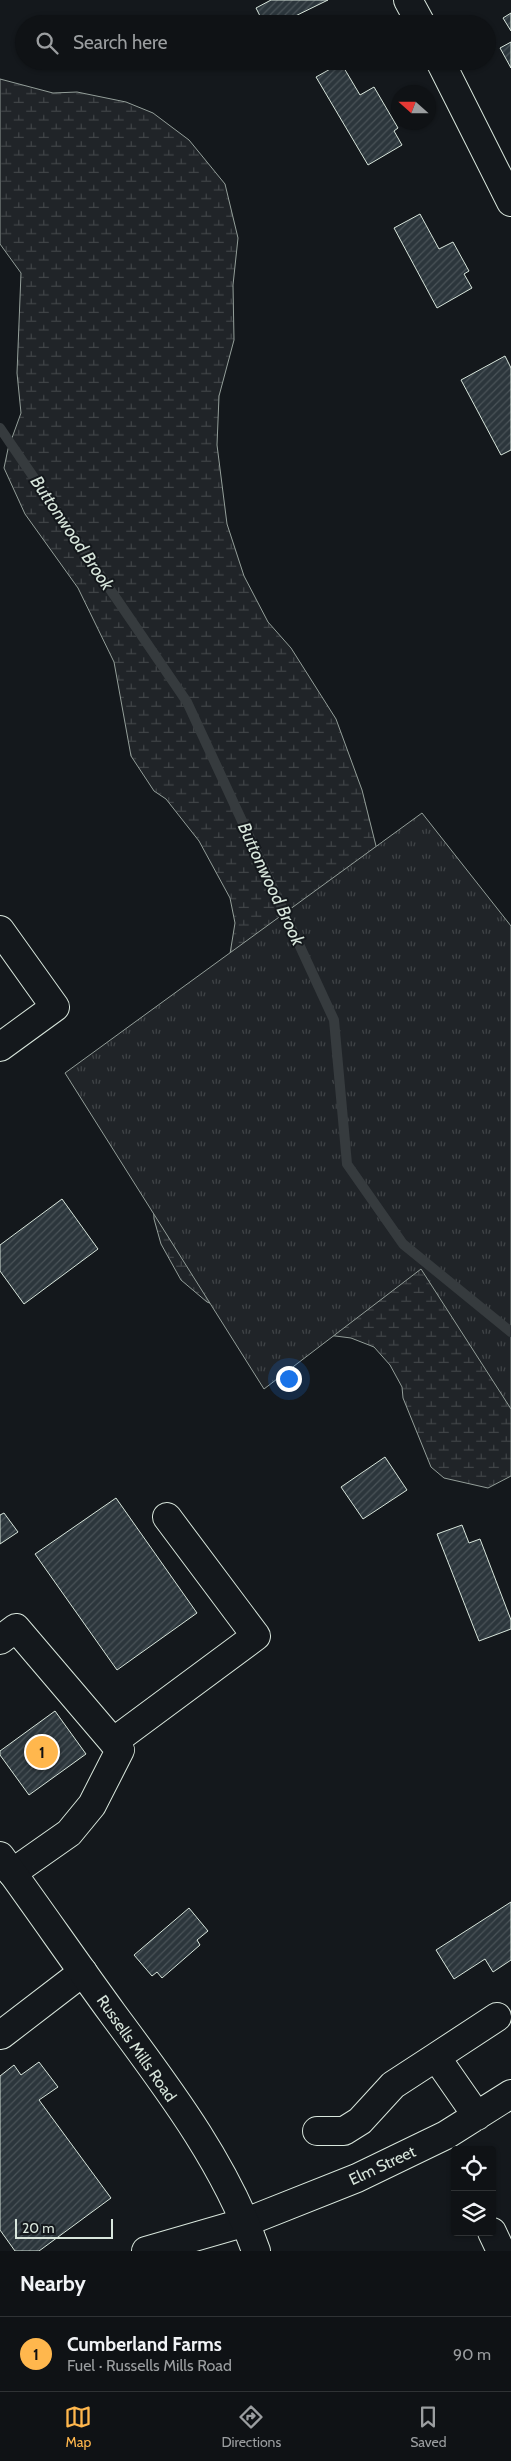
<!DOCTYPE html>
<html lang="en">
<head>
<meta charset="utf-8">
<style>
	:root { --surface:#0f1215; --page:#1d2022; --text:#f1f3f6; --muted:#9b9ea0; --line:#2f3234; --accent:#ffb74d }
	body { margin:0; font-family:Cabin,sans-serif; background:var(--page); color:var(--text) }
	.controls { position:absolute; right:15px; bottom:15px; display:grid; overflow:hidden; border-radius:5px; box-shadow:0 1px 4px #0004 }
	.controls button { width:45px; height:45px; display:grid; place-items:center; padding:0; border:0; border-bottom:1px solid var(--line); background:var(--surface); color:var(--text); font:25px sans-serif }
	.compass { position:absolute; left:391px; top:85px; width:45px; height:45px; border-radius:50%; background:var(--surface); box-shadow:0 1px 4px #0004; rotate:291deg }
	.scale { position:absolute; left:15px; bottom:12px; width:98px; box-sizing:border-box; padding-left:5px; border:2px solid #d8e6dc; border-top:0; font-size:14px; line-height:18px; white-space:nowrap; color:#d8e6dc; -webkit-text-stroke:4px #14181c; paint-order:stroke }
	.you { position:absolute; left:288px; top:1378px; width:18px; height:18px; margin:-12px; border:4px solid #fff; border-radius:50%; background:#1a73e8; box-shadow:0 0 0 8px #1a73e833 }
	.badge { display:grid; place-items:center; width:32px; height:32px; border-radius:50%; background:var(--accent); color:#111; font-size:16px; font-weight:700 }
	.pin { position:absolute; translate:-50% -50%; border:2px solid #fff; box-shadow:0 1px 5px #0006 }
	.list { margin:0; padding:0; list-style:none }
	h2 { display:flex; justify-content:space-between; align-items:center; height:65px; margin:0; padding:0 20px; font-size:21px }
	h2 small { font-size:16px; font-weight:400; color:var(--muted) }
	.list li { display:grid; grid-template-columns:32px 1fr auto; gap:15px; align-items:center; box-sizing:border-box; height:75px; padding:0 20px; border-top:1px solid var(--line) }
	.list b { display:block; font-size:19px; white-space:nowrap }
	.list p { margin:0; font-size:16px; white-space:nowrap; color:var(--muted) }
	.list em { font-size:16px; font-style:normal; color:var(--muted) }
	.icon { flex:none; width:28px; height:28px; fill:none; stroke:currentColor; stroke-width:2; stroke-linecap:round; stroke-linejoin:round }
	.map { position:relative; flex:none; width:511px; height:2251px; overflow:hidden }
	.search { position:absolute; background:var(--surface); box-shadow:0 1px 4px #0004; left:15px; right:15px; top:15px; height:55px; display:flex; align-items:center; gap:12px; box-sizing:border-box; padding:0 18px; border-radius:28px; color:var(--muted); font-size:19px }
	.sheet { height:140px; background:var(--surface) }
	nav { display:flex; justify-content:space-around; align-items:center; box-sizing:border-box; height:70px; border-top:1px solid var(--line); background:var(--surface); font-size:14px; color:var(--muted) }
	nav a { display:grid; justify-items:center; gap:2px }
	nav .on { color:var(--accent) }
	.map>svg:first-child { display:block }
</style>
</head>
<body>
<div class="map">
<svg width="511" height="2251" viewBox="0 0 511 2251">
	<defs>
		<pattern id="wetland-marsh" width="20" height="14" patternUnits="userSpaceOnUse" patternTransform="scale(1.25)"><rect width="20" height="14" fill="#202428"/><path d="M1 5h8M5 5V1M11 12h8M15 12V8" fill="none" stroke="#404447"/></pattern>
		<pattern id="park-tufts" width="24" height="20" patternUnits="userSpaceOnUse" patternTransform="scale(1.25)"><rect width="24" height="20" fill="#202428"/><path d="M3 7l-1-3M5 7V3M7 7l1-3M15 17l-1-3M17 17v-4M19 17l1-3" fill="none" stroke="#404447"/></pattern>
		<pattern id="building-hatch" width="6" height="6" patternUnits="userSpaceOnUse" patternTransform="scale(1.25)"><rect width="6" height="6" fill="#2c363c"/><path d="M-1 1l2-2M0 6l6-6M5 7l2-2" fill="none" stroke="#4a5358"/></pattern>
	</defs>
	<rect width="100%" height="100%" fill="#14181c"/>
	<path fill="url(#wetland-marsh)" stroke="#939e99" d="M0 79 53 93 77 92 126 102 153 113 189 140 225 184 238 238 233 285 234 340 219 396 217 445 227 524 244 576 268 622 291 648 336 719 362 790 379 858 511 981V1476L488 1488 444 1478 431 1467 403 1398 402 1387 390 1365 374 1347 351 1338 273 1328 207 1302 181 1280 161 1244 154 1219 153 1192 229 960 235 923 230 898 199 841 166 799 154 791 131 756 114 662 78 588 25 514 4 468 8 449 21 413 17 373 21 273 0 244Z"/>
	<path fill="url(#park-tufts)" stroke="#939e99" d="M422 813 511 926V1409L421 1269 264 1389 65 1073Z"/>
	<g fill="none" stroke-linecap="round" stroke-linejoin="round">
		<path stroke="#363b3e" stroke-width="10" d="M0 428 187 702 334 1020 347 1164 403 1244 511 1332"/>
	</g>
	<path fill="url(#building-hatch)" stroke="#d8e6dc" d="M271 0H328L279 24H264L256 8Z
		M511 13V31L503 18Z
		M511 42V68L500 48Z
		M341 63 360 95 374 87 398 128 394 131 402 145 368 165 316 77Z
		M420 214 439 249 453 242 469 271 464 274 472 288 437 308 394 228Z
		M505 356 511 368V450L501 455 461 380Z
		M62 1199 98 1249 24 1304 0 1271V1245Z
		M385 1457 407 1490 363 1519 341 1487Z
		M116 1498 197 1613 117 1670 35 1554Z
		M4 1513 18 1532 0 1544V1515Z
		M462 1525 469 1543 480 1539 511 1620V1629L479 1641 437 1534Z
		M55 1711 86 1754 29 1795 0 1755V1751Z
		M511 1902V1960L493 1972 485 1959 454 1979 436 1950Z
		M189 1908 208 1931 197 1940 200 1945 162 1978 157 1972 152 1976 134 1955Z
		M39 2062 58 2087 39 2100 111 2198 39 2251H15L0 2230V2076L14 2065 21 2075Z"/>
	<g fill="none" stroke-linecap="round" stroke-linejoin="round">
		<defs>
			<path id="minor" d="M408 0 421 24
				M440 61 511 202
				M0 930 55 1007 0 1047
				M0 1640 16 1628 120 1750 92 1805 69 1833 12 1873
				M113 1742 256 1636 167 1517
				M1 2035 83 1972
				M436 2057 497 2017
				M317 2131H344L360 2121 393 2085 436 2057 477 2116
				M492 2232 501 2251
				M146 2251 246 2222 357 2178 446 2135 511 2094"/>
			<path id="major" d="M0 1856C38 1908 75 1962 113 2014 167 2087 226 2164 256 2251"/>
		</defs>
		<use href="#minor" stroke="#d8e6dc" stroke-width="30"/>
		<use href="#major" stroke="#d8e6dc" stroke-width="30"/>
		<use href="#minor" stroke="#14181c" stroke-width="28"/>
		<use href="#major" stroke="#14181c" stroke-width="28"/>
	</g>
	<g text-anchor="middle" stroke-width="4" stroke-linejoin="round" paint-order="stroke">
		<g font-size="16" fill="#d8e6dc" stroke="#14181c">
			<text transform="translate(137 2048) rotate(55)" y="6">Russells Mills Road</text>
			<text transform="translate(382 2165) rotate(-25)" y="6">Elm Street</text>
		</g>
		<g font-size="18" font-style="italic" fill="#d8e6dc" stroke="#14181c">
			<text transform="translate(72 533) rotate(56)" y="6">Buttonwood Brook</text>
			<text transform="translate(271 884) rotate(65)" y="6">Buttonwood Brook</text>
		</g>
	</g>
</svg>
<div class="controls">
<button><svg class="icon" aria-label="locate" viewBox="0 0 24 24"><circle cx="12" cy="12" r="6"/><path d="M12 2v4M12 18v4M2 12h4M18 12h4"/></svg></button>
<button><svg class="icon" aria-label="layers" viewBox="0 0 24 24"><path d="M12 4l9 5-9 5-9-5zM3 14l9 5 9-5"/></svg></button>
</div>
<svg class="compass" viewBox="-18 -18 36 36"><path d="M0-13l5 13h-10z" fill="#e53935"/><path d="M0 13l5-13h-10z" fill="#9b9ea0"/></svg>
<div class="scale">20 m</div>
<div class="you"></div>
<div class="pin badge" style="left:42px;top:1752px">1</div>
<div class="search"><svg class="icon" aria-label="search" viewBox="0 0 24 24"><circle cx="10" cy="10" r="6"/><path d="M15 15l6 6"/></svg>Search here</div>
</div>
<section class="sheet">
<h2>Nearby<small></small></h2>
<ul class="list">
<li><span class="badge">1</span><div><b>Cumberland Farms</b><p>Fuel · Russells Mills Road</p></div><em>90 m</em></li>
</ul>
</section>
<nav>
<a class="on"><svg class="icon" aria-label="map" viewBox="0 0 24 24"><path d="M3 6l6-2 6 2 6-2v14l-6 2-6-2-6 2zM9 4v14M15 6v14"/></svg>Map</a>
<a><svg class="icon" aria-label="directions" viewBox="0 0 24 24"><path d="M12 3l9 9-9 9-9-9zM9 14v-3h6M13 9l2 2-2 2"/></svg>Directions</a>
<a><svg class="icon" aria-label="saved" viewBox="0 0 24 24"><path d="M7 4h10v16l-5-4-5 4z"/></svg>Saved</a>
</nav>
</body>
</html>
